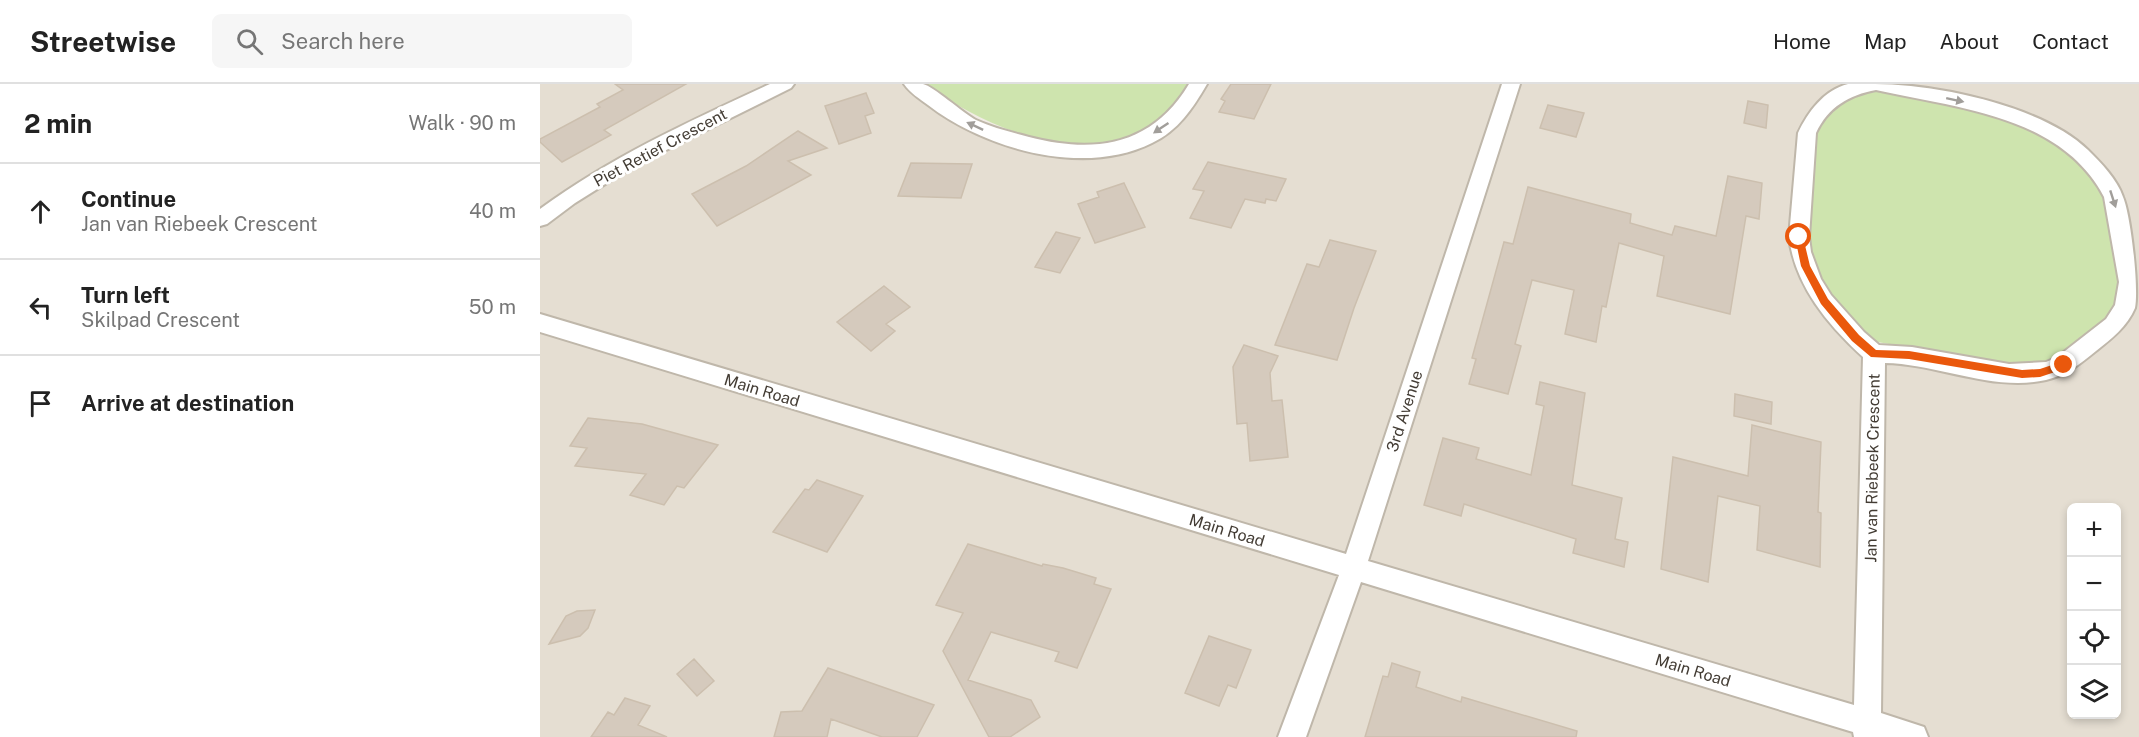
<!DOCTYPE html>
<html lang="en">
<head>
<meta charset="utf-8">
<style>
	:root { --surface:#fff; --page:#f6f6f6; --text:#222; --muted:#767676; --line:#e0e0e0 }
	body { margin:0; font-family:"Public Sans",sans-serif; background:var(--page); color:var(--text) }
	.controls { position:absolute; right:18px; bottom:18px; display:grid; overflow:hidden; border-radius:9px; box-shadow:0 3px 9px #0003 }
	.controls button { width:54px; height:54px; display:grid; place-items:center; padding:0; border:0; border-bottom:2px solid var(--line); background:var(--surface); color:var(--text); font:30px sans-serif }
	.stop { position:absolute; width:18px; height:18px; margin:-14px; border:4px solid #ea580c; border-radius:50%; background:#fff }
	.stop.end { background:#ea580c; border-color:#fff; box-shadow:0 2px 6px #0008 }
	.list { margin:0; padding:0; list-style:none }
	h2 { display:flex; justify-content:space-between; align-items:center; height:78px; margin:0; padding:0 24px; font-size:26px }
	h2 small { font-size:20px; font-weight:400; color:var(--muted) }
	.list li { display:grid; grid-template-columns:39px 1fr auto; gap:18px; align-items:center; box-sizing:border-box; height:96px; padding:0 24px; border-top:2px solid var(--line) }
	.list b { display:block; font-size:22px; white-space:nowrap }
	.list p { margin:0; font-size:20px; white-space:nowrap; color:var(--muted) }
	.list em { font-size:20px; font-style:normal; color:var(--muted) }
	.icon { flex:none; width:33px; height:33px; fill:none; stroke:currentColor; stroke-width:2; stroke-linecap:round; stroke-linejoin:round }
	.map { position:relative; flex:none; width:1599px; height:653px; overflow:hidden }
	header { display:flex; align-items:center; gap:36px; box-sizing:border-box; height:84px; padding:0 30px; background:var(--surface); border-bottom:2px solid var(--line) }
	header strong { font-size:28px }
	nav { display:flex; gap:33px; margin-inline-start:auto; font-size:21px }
	.search { width:420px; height:54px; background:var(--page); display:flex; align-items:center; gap:15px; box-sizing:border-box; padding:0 21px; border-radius:9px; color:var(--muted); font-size:22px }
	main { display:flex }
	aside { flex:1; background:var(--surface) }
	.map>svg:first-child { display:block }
</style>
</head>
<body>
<header>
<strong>Streetwise</strong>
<div class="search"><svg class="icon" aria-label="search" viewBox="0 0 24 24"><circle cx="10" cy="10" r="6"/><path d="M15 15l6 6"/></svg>Search here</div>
<nav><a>Home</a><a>Map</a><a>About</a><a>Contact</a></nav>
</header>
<main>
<aside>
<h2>2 min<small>Walk · 90 m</small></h2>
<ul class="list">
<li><svg class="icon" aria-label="ahead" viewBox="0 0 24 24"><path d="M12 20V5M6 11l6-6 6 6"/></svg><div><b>Continue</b><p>Jan van Riebeek Crescent</p></div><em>40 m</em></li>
<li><svg class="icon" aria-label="left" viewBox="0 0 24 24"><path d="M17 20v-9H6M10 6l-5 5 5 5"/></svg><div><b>Turn left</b><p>Skilpad Crescent</p></div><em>50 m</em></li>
<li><svg class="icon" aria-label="arrive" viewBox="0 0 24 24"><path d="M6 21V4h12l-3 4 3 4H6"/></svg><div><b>Arrive at destination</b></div></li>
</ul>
</aside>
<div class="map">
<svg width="1599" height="653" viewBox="0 0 1599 653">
	<rect width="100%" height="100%" fill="#f1ece4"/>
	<path fill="#e5ded2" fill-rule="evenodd" d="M0 0H371L407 28 518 68 660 0H1325L1273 33 1315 255 1369 273 1450 23 1340 0H1599V653H0ZM1532 424H1576V630H1532Z"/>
	<path fill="#cee4ae" d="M385 0H649C642 12 635 25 625 34 555 92 448 46 385 0Z
		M1341 7 1446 26 1519 58 1562 102 1582 192 1578 217 1572 229 1562 240 1517 277 1467 282 1338 258 1319 246 1286 205 1279 193 1268 154 1275 51 1287 29 1304 17 1321 10Z"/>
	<path fill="#d5cabd" stroke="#ccbfae" stroke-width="1.5" d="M75 0H146L64 46 71 51 22 78 0 58V55L60 23 57 20 83 6Z
		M691 0H731L714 35 679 28 685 17 681 15Z
		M326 9 334 29 325 32 331 49 299 60 285 22Z
		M1208 17 1228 21 1226 44 1204 39Z
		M1008 21 1044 29 1036 53 1000 44Z
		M258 47 287 64 248 77 271 91 177 142 152 110 206 82Z
		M668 78 746 95 736 117 726 115 725 119 705 115 691 144 650 134 664 107 653 105Z
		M371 79 432 80 421 114 358 112Z
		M1188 92 1222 99 1219 135 1206 132 1190 230 1117 212 1124 172 1079 159 1066 223 1062 222 1056 258 1025 250 1034 206 992 196 975 260 981 262 968 310 929 300 936 275 932 274 964 158 973 160 988 103 1091 130 1090 139 1132 151 1135 142 1176 152Z
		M584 99 605 143 555 159 538 120 559 113 557 108Z
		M516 148 540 154 520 189 495 183Z
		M790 156 836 167 814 224 797 276 735 261 767 180 779 183Z
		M344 202 370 223 346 240 355 247 331 267 297 238Z
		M704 261 738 272 730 289 732 317 742 316 748 373 710 377 707 339 697 340 693 283Z
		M1000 298 1045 309 1032 401 1082 414 1075 455 1088 458 1084 483 1033 469 1036 455 924 420 921 432 884 421 903 354 939 364 936 375 991 391 1004 322 996 320Z
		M1195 310 1232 318 1231 340 1194 332Z
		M48 334 102 340 178 361 144 404 137 402 124 421 90 411 106 390 35 382 47 364 30 362Z
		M1212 341 1281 358 1278 428 1281 429 1280 483 1217 466 1220 422 1178 412 1168 498 1121 485 1133 373 1208 392Z
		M277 396 323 412 287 468 233 448 265 405 269 406Z
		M428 460 502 482 503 480 523 484 556 494 554 500 571 505 537 584 515 577 519 568 451 548 428 596 491 616 500 633 470 653H449L403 567 423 529 396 521Z
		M55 526 48 544 40 552 9 560 26 532 37 527Z
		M669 552 711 566 696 604 688 601 679 622 645 609Z
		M154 575 174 597 157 612 137 590Z
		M852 579 880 588 876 603 921 618 922 613 1037 647 1036 653H825L843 592 848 593Z
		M288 584 394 621 377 653H342L291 635 287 653H234L241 628 262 627Z
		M85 614 110 622 98 641 127 653H51L68 628 74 631Z"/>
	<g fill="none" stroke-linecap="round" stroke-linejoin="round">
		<defs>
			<path id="street" d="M230 0H254L251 4 94 82 35 119 7 140 0 142V125C71 73 150 37 230 0Z
				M364 0C370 0 377 0 383 0 393 2 423 29 436 36 453 44 471 48 489 53 555 70 612 62 649 0H667C653 24 638 47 612 59 544 93 445 65 388 21 380 15 370 9 364 0Z
				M962 0H980L828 477 1314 621 1323 273C1288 241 1255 202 1249 153L1258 49C1268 28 1284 6 1308 0 1317 0 1327 0 1335 0 1396 0 1503 22 1548 66 1561 79 1577 95 1583 113 1591 132 1599 205 1595 224 1587 243 1571 255 1556 267 1540 280 1527 291 1506 296 1453 308 1398 280 1345 279L1341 629 1384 643 1388 653H1314L1313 648 821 498 766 653H738L799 491 0 248V230L806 470ZM1336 6C1416 24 1521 31 1564 113L1579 198 1575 221 1566 235 1516 274 1506 278 1469 280 1372 263 1339 261 1324 248 1291 211 1281 195 1271 168 1269 153 1276 49C1288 23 1309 11 1336 6Z"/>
		</defs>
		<use href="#street" stroke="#bfb7aa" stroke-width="4"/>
		<use href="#street" fill="#fff" fill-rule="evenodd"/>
	</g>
	<defs><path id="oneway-solid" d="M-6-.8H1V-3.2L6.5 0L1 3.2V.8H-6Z" transform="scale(1.5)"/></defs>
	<g fill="#a19e9a">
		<use href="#oneway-solid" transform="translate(1415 16) rotate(12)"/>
		<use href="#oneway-solid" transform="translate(435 42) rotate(-155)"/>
		<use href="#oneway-solid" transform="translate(621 44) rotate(146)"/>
		<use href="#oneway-solid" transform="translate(1573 115) rotate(72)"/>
	</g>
	<path fill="#ea580c" d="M1259 150 1263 153 1270 182 1288 215 1319 251 1336 266 1369 267 1482 286 1500 285 1524 277 1529 281 1527 284 1500 293 1482 294 1369 275 1331 273 1312 257 1281 220 1261 182 1255 153Z"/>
	<g text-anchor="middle" stroke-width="6" stroke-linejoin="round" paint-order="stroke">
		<g font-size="16" fill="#433c34" stroke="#fff">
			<text transform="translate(120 63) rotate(-28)" y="6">Piet Retief Crescent</text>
			<text transform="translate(222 306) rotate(17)" y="6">Main Road</text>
			<text transform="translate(864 327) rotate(-72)" y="6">3rd Avenue</text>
			<text transform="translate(1332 384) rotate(-89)" y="6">Jan van Riebeek Crescent</text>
			<text transform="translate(687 446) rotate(17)" y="6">Main Road</text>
			<text transform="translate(1153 586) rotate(17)" y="6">Main Road</text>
		</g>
	</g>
</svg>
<div class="controls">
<button>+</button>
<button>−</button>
<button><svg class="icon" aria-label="locate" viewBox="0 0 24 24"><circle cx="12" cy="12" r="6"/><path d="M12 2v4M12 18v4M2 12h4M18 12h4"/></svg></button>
<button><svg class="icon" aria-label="layers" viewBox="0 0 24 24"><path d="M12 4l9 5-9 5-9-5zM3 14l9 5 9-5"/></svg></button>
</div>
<div class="stop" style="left:1259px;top:153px"></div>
<div class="stop end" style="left:1524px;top:281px"></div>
</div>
</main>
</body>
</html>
